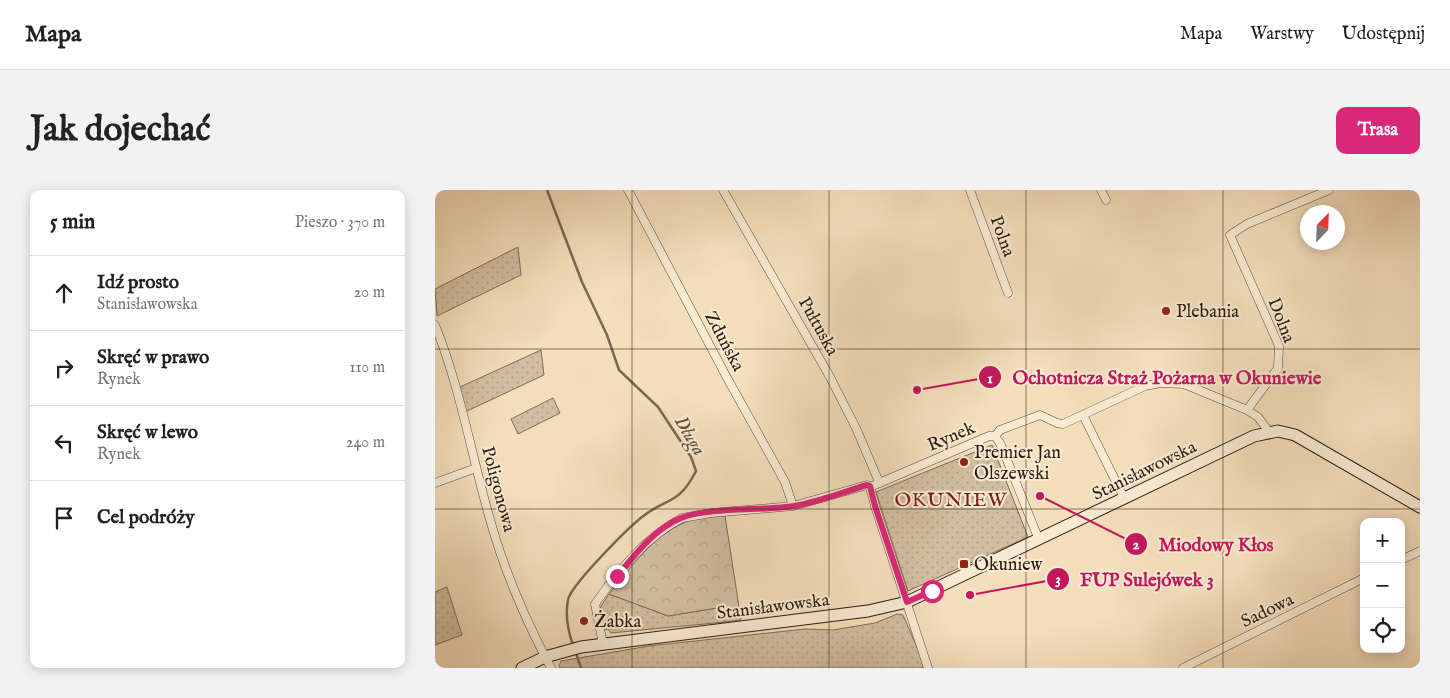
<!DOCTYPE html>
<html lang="pl">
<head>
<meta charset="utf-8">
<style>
	:root { --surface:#fff; --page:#f2f2f2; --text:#222; --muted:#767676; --line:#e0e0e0; --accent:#db2777 }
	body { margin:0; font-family:"IM FELL English",serif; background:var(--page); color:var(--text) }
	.controls { position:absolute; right:15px; bottom:15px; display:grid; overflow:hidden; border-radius:10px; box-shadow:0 2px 12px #0003 }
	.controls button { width:45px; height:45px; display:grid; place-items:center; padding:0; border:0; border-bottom:1px solid var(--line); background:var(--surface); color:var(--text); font:25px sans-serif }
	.compass { position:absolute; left:865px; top:15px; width:45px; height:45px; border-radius:50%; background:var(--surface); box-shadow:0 2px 12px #0003; rotate:23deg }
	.stop { position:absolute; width:15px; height:15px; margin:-11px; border:4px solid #db2777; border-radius:50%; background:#fff }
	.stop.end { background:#db2777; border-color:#fff; box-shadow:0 1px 5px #0008 }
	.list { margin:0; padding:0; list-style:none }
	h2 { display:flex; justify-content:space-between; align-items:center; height:65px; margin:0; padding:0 20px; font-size:21px }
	h2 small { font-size:16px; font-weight:400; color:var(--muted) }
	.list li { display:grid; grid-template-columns:32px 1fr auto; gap:15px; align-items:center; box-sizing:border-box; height:75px; padding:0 20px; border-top:1px solid var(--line) }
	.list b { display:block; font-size:19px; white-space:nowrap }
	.list p { margin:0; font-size:16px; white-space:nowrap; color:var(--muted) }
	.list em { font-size:16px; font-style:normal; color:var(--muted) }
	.icon { flex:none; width:28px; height:28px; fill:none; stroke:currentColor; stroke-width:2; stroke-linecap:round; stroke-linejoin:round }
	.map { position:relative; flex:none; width:985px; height:478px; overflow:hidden; border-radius:10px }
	header { display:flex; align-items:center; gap:30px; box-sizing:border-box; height:70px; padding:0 25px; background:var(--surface); border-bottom:1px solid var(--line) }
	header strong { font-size:24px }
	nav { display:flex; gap:28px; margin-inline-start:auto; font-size:18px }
	.intro { display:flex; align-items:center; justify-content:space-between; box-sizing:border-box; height:120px; padding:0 30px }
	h1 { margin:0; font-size:35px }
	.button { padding:12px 22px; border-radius:10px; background:var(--accent); color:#fff; font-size:18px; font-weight:700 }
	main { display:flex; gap:30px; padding:0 30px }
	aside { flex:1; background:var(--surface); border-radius:10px; box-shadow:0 2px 12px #0003 }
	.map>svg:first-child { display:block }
</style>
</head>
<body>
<header>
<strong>Mapa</strong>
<nav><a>Mapa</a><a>Warstwy</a><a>Udostępnij</a></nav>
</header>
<div class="intro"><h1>Jak dojechać</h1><a class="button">Trasa</a></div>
<main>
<aside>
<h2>5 min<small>Pieszo · 370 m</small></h2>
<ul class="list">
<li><svg class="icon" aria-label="ahead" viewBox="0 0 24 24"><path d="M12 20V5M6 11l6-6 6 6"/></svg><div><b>Idź prosto</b><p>Stanisławowska</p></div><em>20 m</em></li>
<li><svg class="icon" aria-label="right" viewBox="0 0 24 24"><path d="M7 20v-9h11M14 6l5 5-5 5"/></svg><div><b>Skręć w prawo</b><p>Rynek</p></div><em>110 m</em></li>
<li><svg class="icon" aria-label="left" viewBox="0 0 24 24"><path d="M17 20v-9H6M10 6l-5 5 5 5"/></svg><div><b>Skręć w lewo</b><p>Rynek</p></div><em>240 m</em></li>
<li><svg class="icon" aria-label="arrive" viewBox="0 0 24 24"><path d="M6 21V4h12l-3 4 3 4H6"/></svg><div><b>Cel podróży</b></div></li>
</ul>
</aside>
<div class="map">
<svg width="985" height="478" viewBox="0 0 985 478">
	<defs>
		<pattern id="grass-dots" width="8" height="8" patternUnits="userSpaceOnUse" patternTransform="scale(1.25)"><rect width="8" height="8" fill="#d1bd9f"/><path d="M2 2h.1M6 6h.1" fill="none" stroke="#b3a288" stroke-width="1.8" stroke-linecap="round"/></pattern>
		<pattern id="forest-crowns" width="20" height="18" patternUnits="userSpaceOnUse" patternTransform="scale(1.25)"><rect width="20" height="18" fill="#d1bd9f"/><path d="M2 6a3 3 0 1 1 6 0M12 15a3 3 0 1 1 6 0" fill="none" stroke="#b3a288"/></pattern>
	</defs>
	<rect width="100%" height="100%" fill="#f4debc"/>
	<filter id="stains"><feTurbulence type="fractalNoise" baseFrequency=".004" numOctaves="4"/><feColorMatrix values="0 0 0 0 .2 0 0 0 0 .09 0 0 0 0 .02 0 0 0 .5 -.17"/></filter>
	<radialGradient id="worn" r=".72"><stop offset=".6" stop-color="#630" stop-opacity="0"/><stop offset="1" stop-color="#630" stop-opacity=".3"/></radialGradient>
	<path fill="url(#grass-dots)" stroke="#7c6d58" d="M83 57 86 85 2 126 0 99Z
		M106 160 109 185 30 222 25 197Z
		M118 208 125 223 83 244 76 229Z
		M557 255 593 347 473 401 441 302Z
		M12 397 27 445 0 455V402Z
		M174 404 233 426 282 418 290 432 176 443 173 439 169 440 164 419Z
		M462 424 468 425 491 478H125L124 476 126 471 214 456 370 439 398 440 440 433Z"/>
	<path fill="url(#forest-crowns)" stroke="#7c6d58" d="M290 326 306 430 290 432 282 418 233 426 174 404C198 375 219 343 256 330 266 326 279 327 290 326Z"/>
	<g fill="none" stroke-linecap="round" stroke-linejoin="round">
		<path stroke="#796954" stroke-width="2.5" d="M112 0 147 92 172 145 184 180 223 217 256 267 261 281C243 316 232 307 207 327 193 338 135 396 133 410 130 425 133 441 138 455
			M141 463 146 478"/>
		<defs>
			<path id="street" d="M193 0 291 186 350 292 358 316
				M288 0 395 187 421 238 444 292
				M535 0 573 103
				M666 0 671 10
				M0 135C25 197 36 263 54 326 68 378 91 431 116 478
				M812 220 843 178 844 156 795 45 812 34 894 0
				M648 225 689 308
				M560 246 565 240 605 225 622 233 628 234 710 196 725 193 749 194 812 220 823 227 834 242
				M560 246 566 255 604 350
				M0 293 41 278
				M435 297 440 316 493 478
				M966 370 985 361
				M168 454 160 414C183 381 211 347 247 328L276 323 358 316 432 295 435 297 554 246H560
				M748 478 929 388"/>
			<path id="secondary" d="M87 478 110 467 146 457 433 421 472 412 819 246 843 241 860 245 985 317"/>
		</defs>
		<use href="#street" stroke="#5b4d3b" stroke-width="9"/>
		<use href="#secondary" stroke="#281d10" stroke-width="13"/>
		<use href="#street" stroke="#f8ead3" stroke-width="8"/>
		<use href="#secondary" stroke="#f8ead3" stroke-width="11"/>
	</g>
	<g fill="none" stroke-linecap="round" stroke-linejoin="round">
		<path stroke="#db2777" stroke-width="6" d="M182 386C200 365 219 339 246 328 274 317 327 321 359 316 384 312 408 302 432 295L435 296 440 316 472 412 497 401"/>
	</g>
	<path fill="none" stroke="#281d10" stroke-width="1" stroke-opacity="0.55" d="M197 0V478M394 0V478M591 0V478M788 0V478M0 159H985M0 319H985"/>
	<g fill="#8f2418" stroke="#f8ead3" stroke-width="2">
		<circle cx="731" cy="121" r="5"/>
		<circle cx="529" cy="272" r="5"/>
		<rect x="524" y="369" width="10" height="10" rx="2.5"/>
		<circle cx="149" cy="431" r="5"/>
	</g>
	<g text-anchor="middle" stroke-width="4" stroke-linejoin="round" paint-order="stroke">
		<g font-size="18" fill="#281d10" stroke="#f8ead3">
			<text transform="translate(568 46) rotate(70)" y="6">Polna</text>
			<text transform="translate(847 130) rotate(69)" y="6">Dolna</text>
			<text transform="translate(384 136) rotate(61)" y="6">Pułtuska</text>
			<text transform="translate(290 151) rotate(62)" y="6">Zduńska</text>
			<text transform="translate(516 246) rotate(-23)" y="6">Rynek</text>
			<text transform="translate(709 280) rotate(-26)" y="6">Stanisławowska</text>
			<text transform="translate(64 299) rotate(75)" y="6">Poligonowa</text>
			<text transform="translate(338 416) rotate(-7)" y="6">Stanisławowska</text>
			<text transform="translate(832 420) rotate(-26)" y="6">Sadowa</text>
		</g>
		<g font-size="18" fill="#281d10" stroke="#f8ead3" text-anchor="start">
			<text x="741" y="127">Plebania</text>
			<text x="539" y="268">Premier Jan<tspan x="539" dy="21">Olszewski</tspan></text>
			<text x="539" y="380">Okuniew</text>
			<text x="159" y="437">Żabka</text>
		</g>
		<g font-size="19" font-style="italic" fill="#5e503e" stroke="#f8ead3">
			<text transform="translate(256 245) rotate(59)" y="7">Długa</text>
		</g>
		<g font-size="20" letter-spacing="1" fill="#7a1f14" stroke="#f8ead3">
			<text x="516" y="316">OKUNIEW</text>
		</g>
	</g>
	<path fill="none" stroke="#c2185b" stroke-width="2" d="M482 200L555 187M605 306L701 354M535 405L623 389"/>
	<g fill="#c2185b" stroke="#f8ead3" stroke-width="2">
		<circle cx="482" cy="200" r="5"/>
		<circle cx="605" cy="306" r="5"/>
		<circle cx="535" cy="405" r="5"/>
		<circle cx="555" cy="187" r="12"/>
		<circle cx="701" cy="354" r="12"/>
		<circle cx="623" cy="389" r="12"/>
	</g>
	<g font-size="15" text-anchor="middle" font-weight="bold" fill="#fff">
		<text x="555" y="193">1</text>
		<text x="701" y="359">2</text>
		<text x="623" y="394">3</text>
	</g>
	<g font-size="19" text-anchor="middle" font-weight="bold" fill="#c2185b" stroke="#f8ead3" stroke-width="4" stroke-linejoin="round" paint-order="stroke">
		<text x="732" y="194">Ochotnicza Straż Pożarna w Okuniewie</text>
		<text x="781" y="361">Miodowy Kłos</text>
		<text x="712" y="396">FUP Sulejówek 3</text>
	</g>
	<rect width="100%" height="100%" filter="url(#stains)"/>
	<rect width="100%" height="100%" fill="url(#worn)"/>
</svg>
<div class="controls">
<button>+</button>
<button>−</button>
<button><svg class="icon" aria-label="locate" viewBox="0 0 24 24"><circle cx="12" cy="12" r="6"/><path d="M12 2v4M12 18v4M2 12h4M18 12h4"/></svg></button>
</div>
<svg class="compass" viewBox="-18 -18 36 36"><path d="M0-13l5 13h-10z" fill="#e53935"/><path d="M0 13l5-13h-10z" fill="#767676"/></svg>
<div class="stop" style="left:497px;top:401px"></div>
<div class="stop end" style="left:182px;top:386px"></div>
</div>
</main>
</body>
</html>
